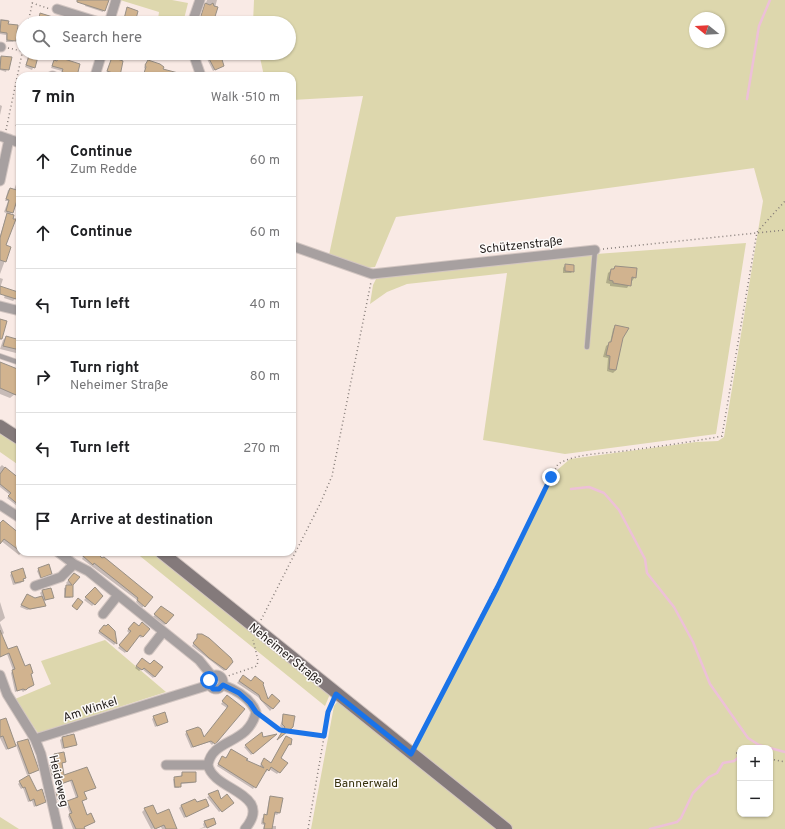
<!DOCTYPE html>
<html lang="en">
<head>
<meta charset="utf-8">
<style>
	:root { --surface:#fff; --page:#f6f6f6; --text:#202124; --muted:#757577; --line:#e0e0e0 }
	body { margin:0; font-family:Overpass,sans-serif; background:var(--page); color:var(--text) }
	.controls { position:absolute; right:12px; bottom:12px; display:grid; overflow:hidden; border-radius:8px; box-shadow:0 1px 3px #0004 }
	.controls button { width:36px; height:36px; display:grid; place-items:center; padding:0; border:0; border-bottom:1px solid var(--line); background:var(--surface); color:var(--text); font:20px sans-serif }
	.compass { position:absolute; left:689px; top:12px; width:36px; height:36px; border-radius:50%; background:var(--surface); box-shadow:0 1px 3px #0004; rotate:288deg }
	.stop { position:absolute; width:12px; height:12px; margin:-9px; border:3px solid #1a73e8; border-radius:50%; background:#fff }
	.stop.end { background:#1a73e8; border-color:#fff; box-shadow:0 1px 4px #0008 }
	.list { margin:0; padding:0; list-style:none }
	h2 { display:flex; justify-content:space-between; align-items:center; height:52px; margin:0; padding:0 16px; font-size:17px }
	h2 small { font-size:13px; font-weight:400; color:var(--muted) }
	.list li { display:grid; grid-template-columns:26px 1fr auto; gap:12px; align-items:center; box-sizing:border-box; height:72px; padding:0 16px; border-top:1px solid var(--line) }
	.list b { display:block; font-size:15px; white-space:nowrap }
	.list p { margin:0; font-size:13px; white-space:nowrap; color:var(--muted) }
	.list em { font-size:13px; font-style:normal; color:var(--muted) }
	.icon { flex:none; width:22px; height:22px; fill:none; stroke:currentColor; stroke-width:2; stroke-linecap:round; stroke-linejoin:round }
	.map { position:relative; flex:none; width:785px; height:829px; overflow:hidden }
	.search { position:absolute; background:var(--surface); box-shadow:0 1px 3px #0004; left:16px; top:16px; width:280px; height:44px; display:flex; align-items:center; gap:10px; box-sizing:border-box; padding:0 14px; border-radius:22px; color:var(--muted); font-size:15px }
	.panel { position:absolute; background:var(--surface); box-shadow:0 1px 3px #0004; left:16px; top:72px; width:280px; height:484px; border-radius:12px }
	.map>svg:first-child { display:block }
</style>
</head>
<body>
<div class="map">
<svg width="785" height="829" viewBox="0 0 785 829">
	<rect width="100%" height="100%" fill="#f9eae5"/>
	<path fill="#ddd7ad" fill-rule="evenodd" d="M120 0H172L188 3 183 23H169L158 19 159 12Z
		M254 0H785V829H511L416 749 556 471 570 459 696 442 718 441 724 437 763 201 754 168 396 217 375 267 364 268 329 255 363 96 292 100V76H264L259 53H289V23H253ZM695 18H719V42H695ZM740 748H770V814H740Z
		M746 243 716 434 565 454 483 440 507 273 407 284 387 292 370 304 373 285 376 279 389 275 596 254Z
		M0 433 20 445V466L0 452Z
		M135 552H154L330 694 325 706Z
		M105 640 166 692 38 733 15 699 51 684 41 661Z
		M337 702 340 703 498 829H311L334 706Z
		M0 817 19 829H0Z"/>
	<path fill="#0003" d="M86 0H108L103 12 85 6Z
		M207 0H217L211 23 199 21Z
		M128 8 133 23H121L122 22Z
		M0 19 8 20 7 25 15 40 13 42H6V35L0 34Z
		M29 53H43L40 60 37 59 32 70 25 67Z
		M200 53H212L223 65 213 71 205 55 202 56Z
		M0 57 10 58 6 72 0 70Z
		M59 58 76 75 75 76 61 73 62 71 51 68 53 62H57Z
		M112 58 119 76H108L109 73H106Z
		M147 63 162 70 183 76H143L145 70 144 67Z
		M0 105 2 106 0 115Z
		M19 119H20V127L15 126Z
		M20 173V193H18L10 215 4 245 10 247 0 274V236L6 216 8 214 4 212 8 201H5L8 190 10 189 14 190Z
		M20 263V275L16 274Z
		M565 265 573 271 571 273H563V268Z
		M615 267 635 277 627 288 610 286V284L606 283 608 273Z
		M0 278 3 279 0 288Z
		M6 292 15 299 13 301 4 298Z
		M615 326 622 338 616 370 613 373 607 371 608 358 603 357 606 346 610 343 613 329Z
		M20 333V354L0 349 3 340 6 337 17 340Z
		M0 363 20 371V381L15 394 10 398 0 394Z
		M2 465 18 479 20 477V503L17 506 7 498 10 495 0 487V467Z
		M0 524 20 540V552H22L19 555 0 540Z
		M77 552H94L108 561 151 597 142 608 136 602 137 600 82 559 83 557Z
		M39 569 51 573 40 578 37 571Z
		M12 573 25 578 21 583 13 585 10 575Z
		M74 574 72 596 70 598H64V588L69 586 66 583Z
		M95 588 102 596 92 606 84 600Z
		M50 589 52 597 43 602 44 605 42 607 27 610 20 607 27 595 35 599 42 597 40 593 42 591Z
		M0 602 5 618 0 622Z
		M160 609 166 624 164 625 153 617Z
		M0 623 4 633 1 636 7 650 30 675 33 685 23 692 21 690 15 692 11 673 13 670 7 654 0 657Z
		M134 623 138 627 149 629 141 638 138 636 125 653 118 648 130 634 127 631Z
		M102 628 116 643 114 645 98 633Z
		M198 635 232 662 224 671 192 646Z
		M142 660 150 665 162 668 153 678 142 669 139 671 135 668Z
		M241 678 262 684 267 701H279L270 711 258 697 237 683Z
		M227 696 243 709 212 745 209 742 191 748 185 734 187 732 204 738 225 712 227 708 221 704Z
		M284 716 294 717 291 729 278 739 283 730 280 726Z
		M154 717 167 722 155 727 152 719Z
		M0 721 15 746 6 750 0 738Z
		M274 736 251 755 244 747 262 739Z
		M62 738 76 745 62 749 60 740Z
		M285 739H291L290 745 287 746 280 759 279 772 277 774 269 769 266 772 265 771 253 789 217 766 221 759H225L231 750 245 760 259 767 264 760 271 764Z
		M18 743 37 770 35 772 27 775 16 745Z
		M63 753 65 762 61 764 63 776 94 788 83 793 81 801 87 816 94 822 83 828 84 829H73L68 816 70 814 66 803 76 798 70 781 56 786 52 776H50L48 768 54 765 52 757Z
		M182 773H195V782L193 783 180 784 179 788H174L173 779 180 777Z
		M20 782 37 792 45 802 34 807 32 801 28 802 23 788 21 789 18 784Z
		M218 792 221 800 231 805 219 812 207 797Z
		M271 797 279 813 277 815 274 814 272 826H276V829H263L264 825 261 824 262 818 266 816 269 799Z
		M196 803 205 807 184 818 179 808 181 806Z
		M145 809 174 829H162L161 827 151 829 142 812Z
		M213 819 215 824 213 826 199 829 204 827 203 824 205 822Z"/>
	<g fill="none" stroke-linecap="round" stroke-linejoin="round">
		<path stroke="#edc0d8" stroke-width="2.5" d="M747 99 759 26 770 0
			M571 489 589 487 604 493 619 510 645 559 647 573 674 607 693 642 710 684 748 738 759 745
			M750 748 759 745 769 748
			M770 748 785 752
			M650 829 677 822 681 818 693 793 709 777 717 773 723 763 734 761 739 757"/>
	</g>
	<path fill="#d1b38f" stroke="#988f85" d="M77 0H109L105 11 77 2Z
		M205 3 210 5 213 3 214 6 218 7 213 23 200 19Z
		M127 7 138 11 135 23H123Z
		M40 13 56 18 54 23H38Z
		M1 20 9 21 8 24 18 25 16 41 7 40V33L0 32Z
		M30 53H39L35 68 26 65Z
		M206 53H220L224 66 215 70Z
		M1 56 12 57 9 70 0 69Z
		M58 57 80 64 77 76 62 72 63 69 52 66 54 60 57 61Z
		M112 57 123 61 120 76H112L113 73 107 71Z
		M148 60 160 64 164 67 163 69 182 74 181 76H143L146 67 145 65Z
		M10 188 20 191 13 213 6 211 9 200 6 199Z
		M7 213 14 215 13 219H16L6 245 11 247 6 262 0 260V238Z
		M565 264 574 265V272L565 271Z
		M615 266 637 268 636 278 632 277 631 286 613 283V281L609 280 611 269H614Z
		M0 286 18 292 16 299 0 294Z
		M0 319 7 321 2 339H0Z
		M615 325 629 328 623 338 616 370 609 369 610 356 606 355 609 342H611Z
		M6 336 20 340V350L3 346Z
		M0 362 20 370V384L16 395 0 388Z
		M5 467 20 479V506L8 496 11 493 0 484V474Z
		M3 520 20 534V551L4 539 0 544V523Z
		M86 552H96L102 558 104 557 109 561 153 597 145 607 137 600 138 598 123 586 94 563 93 565 83 556Z
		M49 564 52 574 41 578 38 568Z
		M23 568 26 578 23 579 24 581 15 583 11 572Z
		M74 573 80 577 73 585V597H65L66 585H72L68 580Z
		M95 587 103 596 95 605 85 597Z
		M51 588 54 598 45 600 42 590Z
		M27 594 35 598 42 596 46 606 30 609 21 605Z
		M78 598 83 602 77 610 72 606Z
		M161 606 174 615 166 624 154 614Z
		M134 622 139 626 142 622 150 629 143 637 140 635 127 652 119 645 131 631 128 629Z
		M108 624 115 631 117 644 99 631 104 625 106 626Z
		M0 630 8 649 17 646 25 666 30 664 33 673 31 674 34 685 28 688 26 690 23 689 17 691 12 670 15 669 9 653 0 657Z
		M197 634H202L209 638 231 658 233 662 226 670 209 658 193 643 197 638Z
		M142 658 150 664 154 660 163 667 155 677 144 668 142 670 136 666Z
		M243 675 251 681 255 676 264 683 263 684 268 699 272 694 280 701 273 709 261 700 259 695 239 681Z
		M227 695 245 709 218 741 215 744 211 741 193 747 186 731 198 727 201 729 204 737 226 709 228 706 222 701Z
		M165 712 168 722 157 726 153 716Z
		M283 714 295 716 293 727 277 740 285 727 282 724Z
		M6 718 16 746 8 749 3 736 0 737V720Z
		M262 732 263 737 277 734 253 754 245 745Z
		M74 734 77 745 64 748 62 737Z
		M286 736 292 739 291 745 289 744 281 758 288 763 280 773 271 767 269 771 267 769 256 788 218 764 222 756 226 758 231 749 248 759 246 760 264 768 261 764 264 758 271 763Z
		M28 739 39 770 29 774 17 742Z
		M64 752 66 762 62 763 64 775 87 767 96 788 84 792 87 799 82 801 87 815 91 813 95 822 84 827 85 829H76L69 814 72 813 67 801 78 797 72 780 58 785 54 774H52L50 765 56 764 54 754Z
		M182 772H196V782L181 783V787H175L174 777 182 776Z
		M29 775 37 791 42 789 46 802 36 806 34 799 30 801 25 787 23 788 19 781Z
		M218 790 221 799 227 794 234 803 222 812 208 794Z
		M60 791 62 798 58 800 56 792Z
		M270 796 283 798 280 813 275 812 272 829H264L265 823H263L264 814 267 815Z
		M195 799 197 802 206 799 209 806 186 817 181 805Z
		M153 805 157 814 169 809 177 829H166L164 825 155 829 144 808Z
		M214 818 216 824 207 828 204 821Z"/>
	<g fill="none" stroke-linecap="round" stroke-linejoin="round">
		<defs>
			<path id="lane" d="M587 347 595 250
				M0 356 20 363"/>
			<path id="street" d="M57 9 102 23
				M109 23 116 0
				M192 23 200 0
				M0 47H1
				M193 53 201 76
				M52 76H53
				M95 76 102 53
				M0 136 20 143
				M0 181 9 139
				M292 246 372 274 595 250
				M0 306 20 311
				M0 505 20 518
				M58 552 74 564 88 571 199 660 212 676
				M35 586 61 577 74 564
				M103 614 118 595
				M149 650 163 632
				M209 682a7 7 0 1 1 14 0a7 7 0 1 1-14 0Z
				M0 675 7 694 35 739 41 754 58 829
				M223 685C236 690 251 699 256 712 249 745 212 738 208 765 213 791 275 793 245 829
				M35 739 209 685
				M166 765H208"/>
			<path id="secondary" d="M0 426 20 439
				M161 552 506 829"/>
		</defs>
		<use href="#lane" stroke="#d2c5c1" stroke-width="6"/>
		<use href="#street" stroke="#d2c5c1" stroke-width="11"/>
		<use href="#secondary" stroke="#d2c5c1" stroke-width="14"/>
		<path stroke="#857c78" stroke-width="1.5" stroke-dasharray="1 3" stroke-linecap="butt" d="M32 3 50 9
			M28 23 33 0
			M8 48 22 51
			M6 130 23 49
			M603 249 785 230
			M261 620 320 504 332 476 371 282
			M225 677 257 666 258 660 253 640
			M263 717 281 730 324 737
			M416 744 558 464C579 452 607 454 631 450 661 446 692 442 722 436L757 232 785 201
			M736 753H740
			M770 759 785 762
			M308 829 324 737 328 712 333 701"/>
		<use href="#lane" stroke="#a7a0a0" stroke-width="4.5"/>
		<use href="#street" stroke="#a7a0a0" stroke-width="9"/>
		<use href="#secondary" stroke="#847a7b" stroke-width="12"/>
	</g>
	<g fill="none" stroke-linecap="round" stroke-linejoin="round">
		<path stroke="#1a73e8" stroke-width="5" d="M209 680V684L213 689H219L223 685 239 693 250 703 256 712 280 730 324 736 328 712 336 694 411 754 497 588 551 477"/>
	</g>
	<g text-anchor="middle" stroke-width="3" stroke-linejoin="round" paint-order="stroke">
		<g font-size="12" fill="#221d1b" stroke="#fdfaf9">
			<text transform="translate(521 245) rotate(-6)" y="4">Schützenstraße</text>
			<text transform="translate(286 654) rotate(39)" y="4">Neheimer Straße</text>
			<text transform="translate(90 709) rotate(-18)" y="4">Am Winkel</text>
			<text transform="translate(59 781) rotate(77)" y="4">Heideweg</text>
		</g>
		<g font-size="12" fill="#37310d" stroke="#fdfaf9">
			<text x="366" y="787">Bannerwald</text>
		</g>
	</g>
</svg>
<div class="controls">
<button>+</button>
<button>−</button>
</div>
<svg class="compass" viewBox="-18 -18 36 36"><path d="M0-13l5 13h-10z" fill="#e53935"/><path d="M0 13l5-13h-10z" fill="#757577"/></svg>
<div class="stop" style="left:209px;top:680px"></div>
<div class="stop end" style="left:551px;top:477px"></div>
<div class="search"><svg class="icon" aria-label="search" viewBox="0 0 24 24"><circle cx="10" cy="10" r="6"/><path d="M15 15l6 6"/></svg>Search here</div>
<section class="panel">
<h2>7 min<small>Walk · 510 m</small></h2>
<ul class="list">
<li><svg class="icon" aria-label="ahead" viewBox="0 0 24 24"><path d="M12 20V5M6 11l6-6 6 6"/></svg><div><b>Continue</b><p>Zum Redde</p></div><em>60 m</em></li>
<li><svg class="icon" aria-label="ahead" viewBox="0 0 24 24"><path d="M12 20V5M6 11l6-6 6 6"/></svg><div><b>Continue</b></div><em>60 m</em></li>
<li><svg class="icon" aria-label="left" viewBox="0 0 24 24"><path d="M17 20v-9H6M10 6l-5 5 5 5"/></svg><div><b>Turn left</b></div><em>40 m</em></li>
<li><svg class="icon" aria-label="right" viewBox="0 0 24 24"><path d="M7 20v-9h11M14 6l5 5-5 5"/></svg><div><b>Turn right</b><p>Neheimer Straße</p></div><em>80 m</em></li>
<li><svg class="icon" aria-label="left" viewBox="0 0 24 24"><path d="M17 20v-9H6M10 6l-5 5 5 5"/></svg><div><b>Turn left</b></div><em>270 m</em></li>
<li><svg class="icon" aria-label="arrive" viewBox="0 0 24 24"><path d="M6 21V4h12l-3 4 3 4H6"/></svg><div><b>Arrive at destination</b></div></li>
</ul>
</section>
</div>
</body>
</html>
